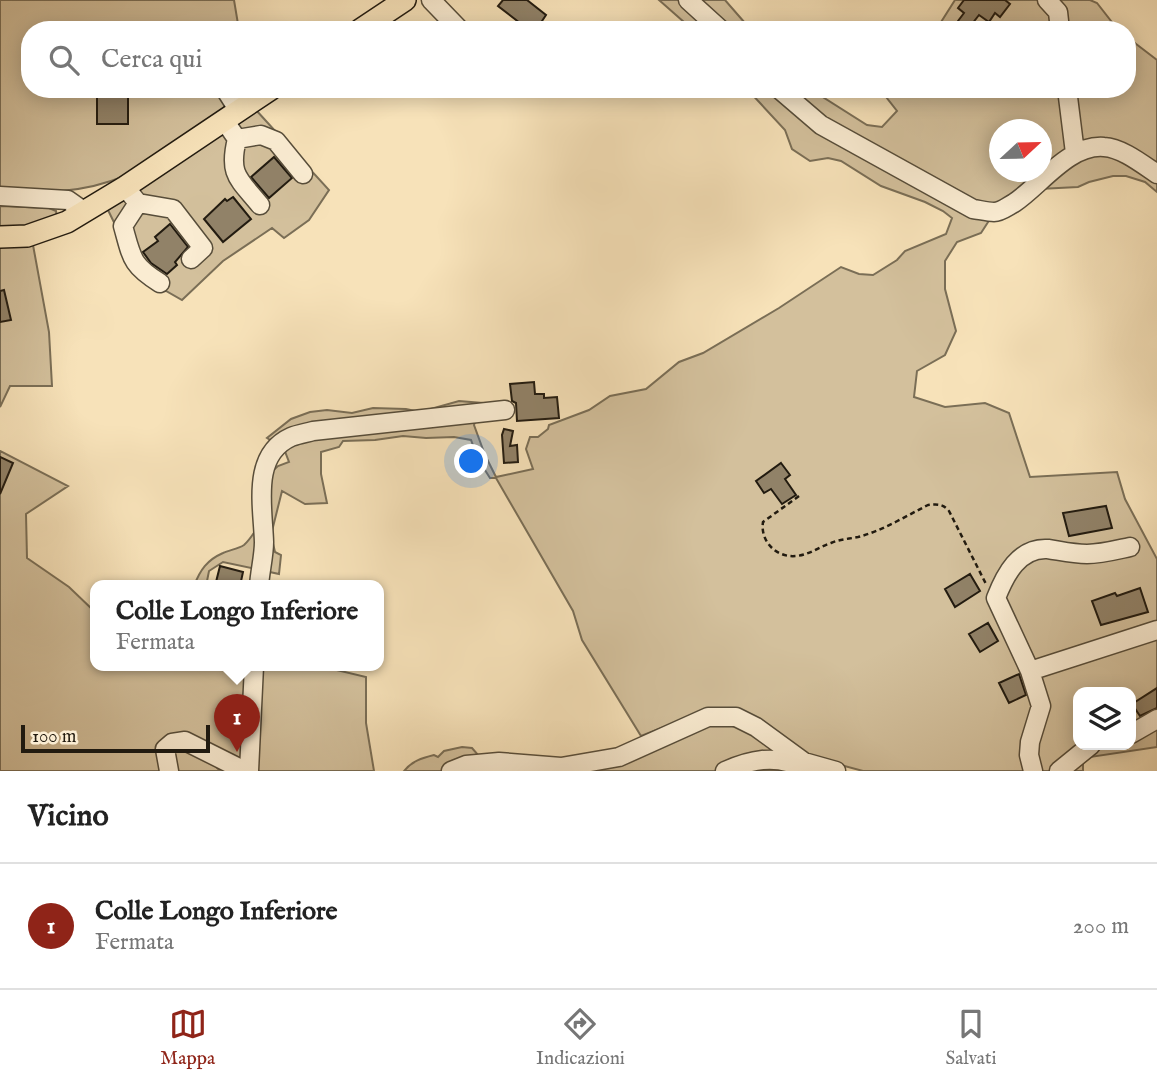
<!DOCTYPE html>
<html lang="it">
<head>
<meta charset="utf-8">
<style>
	:root { --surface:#fff; --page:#f2f2f2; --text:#222; --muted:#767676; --line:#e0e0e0; --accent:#8f2418 }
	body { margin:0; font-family:"IM FELL English",serif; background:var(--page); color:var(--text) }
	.controls { position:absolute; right:21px; bottom:21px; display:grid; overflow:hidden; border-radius:14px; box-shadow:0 4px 18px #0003 }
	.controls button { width:63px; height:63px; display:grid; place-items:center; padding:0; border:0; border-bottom:2px solid var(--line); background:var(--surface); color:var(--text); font:35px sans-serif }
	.compass { position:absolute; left:989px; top:119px; width:63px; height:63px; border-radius:50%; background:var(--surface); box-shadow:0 4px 18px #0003; rotate:68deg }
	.scale { position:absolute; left:21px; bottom:18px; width:189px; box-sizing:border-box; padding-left:7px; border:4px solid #221b10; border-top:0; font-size:19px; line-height:24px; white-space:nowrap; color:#221b10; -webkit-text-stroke:5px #faecd2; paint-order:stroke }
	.you { position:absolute; left:472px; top:462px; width:24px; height:24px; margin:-18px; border:5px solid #fff; border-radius:50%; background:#1a73e8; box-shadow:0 0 0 10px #1a73e833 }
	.badge { display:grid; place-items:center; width:46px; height:46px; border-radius:50%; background:var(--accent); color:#fff; font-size:23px; font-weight:700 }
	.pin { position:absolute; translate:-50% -58px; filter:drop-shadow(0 2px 4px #0008) }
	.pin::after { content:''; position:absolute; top:37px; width:24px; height:21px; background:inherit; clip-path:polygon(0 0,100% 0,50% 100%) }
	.popup { position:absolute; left:90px; top:580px; width:294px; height:91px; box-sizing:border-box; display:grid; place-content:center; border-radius:14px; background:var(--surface); filter:drop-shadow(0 2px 5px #0005); font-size:23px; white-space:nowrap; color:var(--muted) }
	.popup b { font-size:26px; color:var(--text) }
	.popup::after { content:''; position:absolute; left:50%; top:100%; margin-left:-14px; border:14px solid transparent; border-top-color:var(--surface) }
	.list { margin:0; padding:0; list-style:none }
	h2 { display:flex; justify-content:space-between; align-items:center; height:91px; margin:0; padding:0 28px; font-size:30px }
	h2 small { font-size:23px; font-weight:400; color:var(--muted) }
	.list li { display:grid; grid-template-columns:46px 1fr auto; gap:21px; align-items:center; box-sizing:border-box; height:126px; padding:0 28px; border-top:2px solid var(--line) }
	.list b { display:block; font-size:26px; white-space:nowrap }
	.list p { margin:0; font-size:23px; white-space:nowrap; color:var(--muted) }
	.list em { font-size:23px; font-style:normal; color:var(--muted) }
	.icon { flex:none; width:38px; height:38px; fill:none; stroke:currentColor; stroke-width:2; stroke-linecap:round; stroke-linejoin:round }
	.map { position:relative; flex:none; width:1157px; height:771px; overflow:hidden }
	.search { position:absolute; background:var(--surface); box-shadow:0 4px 18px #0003; left:21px; right:21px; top:21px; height:77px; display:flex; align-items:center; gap:18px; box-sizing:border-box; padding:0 24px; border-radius:28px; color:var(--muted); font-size:26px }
	.sheet { height:217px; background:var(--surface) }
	nav { display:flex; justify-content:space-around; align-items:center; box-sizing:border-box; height:98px; border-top:2px solid var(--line); background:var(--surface); font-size:19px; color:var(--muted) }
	nav a { display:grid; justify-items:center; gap:4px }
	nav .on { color:var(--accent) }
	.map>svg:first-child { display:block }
</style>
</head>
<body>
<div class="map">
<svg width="1157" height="771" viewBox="0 0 1157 771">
	<rect width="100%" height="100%" fill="#f7e2b9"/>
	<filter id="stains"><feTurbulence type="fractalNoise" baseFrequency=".00286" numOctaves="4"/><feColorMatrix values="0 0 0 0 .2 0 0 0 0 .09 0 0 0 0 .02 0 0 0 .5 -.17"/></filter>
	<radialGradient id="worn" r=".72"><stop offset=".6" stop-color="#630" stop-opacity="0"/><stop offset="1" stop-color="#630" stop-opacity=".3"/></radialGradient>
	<path fill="#d3c09c" stroke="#7a6e56" stroke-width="2" fill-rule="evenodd" d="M0 0H234L239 30H30V89H247V97C208 123 155 166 111 181 75 193 37 194 0 188Z
		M659 0H725L745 23 746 30H693Z
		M955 0H1090L1097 3 1118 30H936Z
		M1127 37 1157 60V192L1145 182 1126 176H1113L1089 182 1078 187 1039 189 992 216 981 233 957 242 945 261V289L956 331 945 355 917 371 914 397 945 407 985 403 1009 413 1030 477 1117 472 1125 499 1157 559V747L1083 758V771H863L811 757 750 717 669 725 641 736 582 640 573 611 496 478H490L478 459 471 440 454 437 426 438 403 436 375 440 343 441 339 447 321 452V474L327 503 305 504 282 491 271 535 275 552 281 555 279 574 223 562 209 571 206 586H194C200 570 207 560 223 553 229 550 238 549 244 545 253 537 256 527 265 519L268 475 278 466 289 462 284 449 267 438 291 419 310 412 327 410 352 413 373 408 406 409 420 412 459 401 482 403 474 425 485 455 496 477 533 469 526 449 530 437H538L548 429 549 425 589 410 610 396 646 389 679 362 703 353 779 308 841 267 859 274 873 275 897 260 905 251 946 234 952 218 943 211 925 202 881 186 841 161 828 158 810 161 792 149 785 130 747 89H810L867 125 882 127 897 111 886 97 875 89H1127ZM1000 130H1042V172H1000ZM1078 692H1131V745H1078Z
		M256 110 329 190 309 220 284 238 272 228 223 261 182 300 140 276 108 210Z
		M0 206 49 208 56 211 57 218 47 223 0 230Z
		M33 245 49 332 52 386H10L0 407V246Z
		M0 451 68 486 26 514 27 558 69 587 95 612V666H320L366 677V723L374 771H259L242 760 174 745 205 755 220 771H0Z
		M713 723C753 726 769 741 793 771H595Z
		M462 747 472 748 478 755 520 771H404C412 761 422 758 434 755L438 757 444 751Z"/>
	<path fill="#918268" stroke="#221b10" stroke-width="2" d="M503 0H527L546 15 536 30H529L498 6Z
		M964 0H1005L1010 4 1000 17 995 13 989 22 979 15 968 29 958 21 964 13 958 8Z
		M97 95H128V124H97Z
		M274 157 292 178 269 198 251 177Z
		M233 197 251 219 223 242 204 219 225 199 227 201Z
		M170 224 188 247 175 262 177 265 167 274 151 263 143 252 158 241 155 237Z
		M4 290 11 320 0 322V291Z
		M534 382 535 394H544V398L557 397 559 418 517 421 516 403 512 401 510 384Z
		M504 429 513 431 510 446 517 445 518 462 504 463 502 435Z
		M0 457 13 463 0 494Z
		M781 463 790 475 785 479 796 495 782 504 771 489 764 493 756 481Z
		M1106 506 1112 528 1069 536 1063 513Z
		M220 566 243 572 240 586H215Z
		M970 574 980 591 955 607 945 589Z
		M1140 588 1148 612 1101 625 1092 601 1115 593 1117 596Z
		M988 623 998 641 980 652 969 634Z
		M1019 674 1026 695 1009 703 999 683Z
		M1157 688V708L1140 716 1132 704Z"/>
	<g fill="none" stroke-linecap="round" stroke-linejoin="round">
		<defs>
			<path id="minor" d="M431 0 460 30
				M688 0 721 30
				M1047 0 1058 12 1060 30
				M225 89 239 111
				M779 89 821 125 973 209C980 210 988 212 994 212 1001 212 1008 206 1014 203 1041 185 1069 144 1104 147 1122 148 1142 164 1157 174
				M1067 89 1075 153
				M224 120 237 139C228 175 239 179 260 205
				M237 139 261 135 276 141 303 174
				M125 187 138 203 173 209 203 248 191 259
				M0 196 68 200 85 212
				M138 203 123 226C132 258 131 265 160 283
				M259 586C260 571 264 556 264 542 263 507 251 455 291 437 298 434 306 433 313 431L505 410
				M1030 671 1157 630
				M1131 734 1157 719
				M169 771 165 749 172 743 185 741 245 771
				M249 771 254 666
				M451 771 466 765 499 762 561 767 619 757 708 717H736L756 727 804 762 836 771
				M725 771C750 760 775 754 800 767
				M1033 771 1029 755 1030 742 1041 706 1030 671 996 598C1005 575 1019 547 1048 549 1061 551 1073 554 1087 554 1101 554 1116 550 1130 547
				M1059 771 1091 745"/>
			<path id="major" d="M360 30 405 0
				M0 237 27 236 67 222 125 187 271 89"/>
		</defs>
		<use href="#minor" stroke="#574d3a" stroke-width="21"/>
		<use href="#major" stroke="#221b10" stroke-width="24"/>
		<path stroke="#221b10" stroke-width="2.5" stroke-dasharray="5 3.5" stroke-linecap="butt" d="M799 496 763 522C760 541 776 558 796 556 809 555 819 547 831 543 840 539 849 539 858 537 882 531 906 516 928 505 938 504 943 504 949 511L986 584"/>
		<use href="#minor" stroke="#faecd2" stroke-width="18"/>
		<use href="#major" stroke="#f7e2b9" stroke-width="21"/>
	</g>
	<rect width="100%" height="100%" filter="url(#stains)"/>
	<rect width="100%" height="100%" fill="url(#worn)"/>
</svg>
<div class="controls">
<button><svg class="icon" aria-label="layers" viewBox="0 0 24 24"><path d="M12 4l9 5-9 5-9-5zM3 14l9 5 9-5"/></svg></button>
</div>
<svg class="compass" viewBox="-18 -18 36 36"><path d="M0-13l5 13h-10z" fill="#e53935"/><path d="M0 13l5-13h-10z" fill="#767676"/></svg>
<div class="scale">100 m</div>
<div class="you"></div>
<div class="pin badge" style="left:237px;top:752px">1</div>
<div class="popup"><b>Colle Longo Inferiore</b>Fermata</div>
<div class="search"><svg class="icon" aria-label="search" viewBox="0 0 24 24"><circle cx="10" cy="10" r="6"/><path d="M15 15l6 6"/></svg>Cerca qui</div>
</div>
<section class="sheet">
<h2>Vicino<small></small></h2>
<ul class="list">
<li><span class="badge">1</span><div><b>Colle Longo Inferiore</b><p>Fermata</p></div><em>200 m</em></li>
</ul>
</section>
<nav>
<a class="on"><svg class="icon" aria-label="map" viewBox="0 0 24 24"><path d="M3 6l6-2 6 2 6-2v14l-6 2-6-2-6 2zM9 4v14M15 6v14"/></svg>Mappa</a>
<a><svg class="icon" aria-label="directions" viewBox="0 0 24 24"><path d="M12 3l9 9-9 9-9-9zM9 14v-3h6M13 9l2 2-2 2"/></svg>Indicazioni</a>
<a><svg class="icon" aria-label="saved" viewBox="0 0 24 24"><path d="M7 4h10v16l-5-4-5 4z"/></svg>Salvati</a>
</nav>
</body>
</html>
